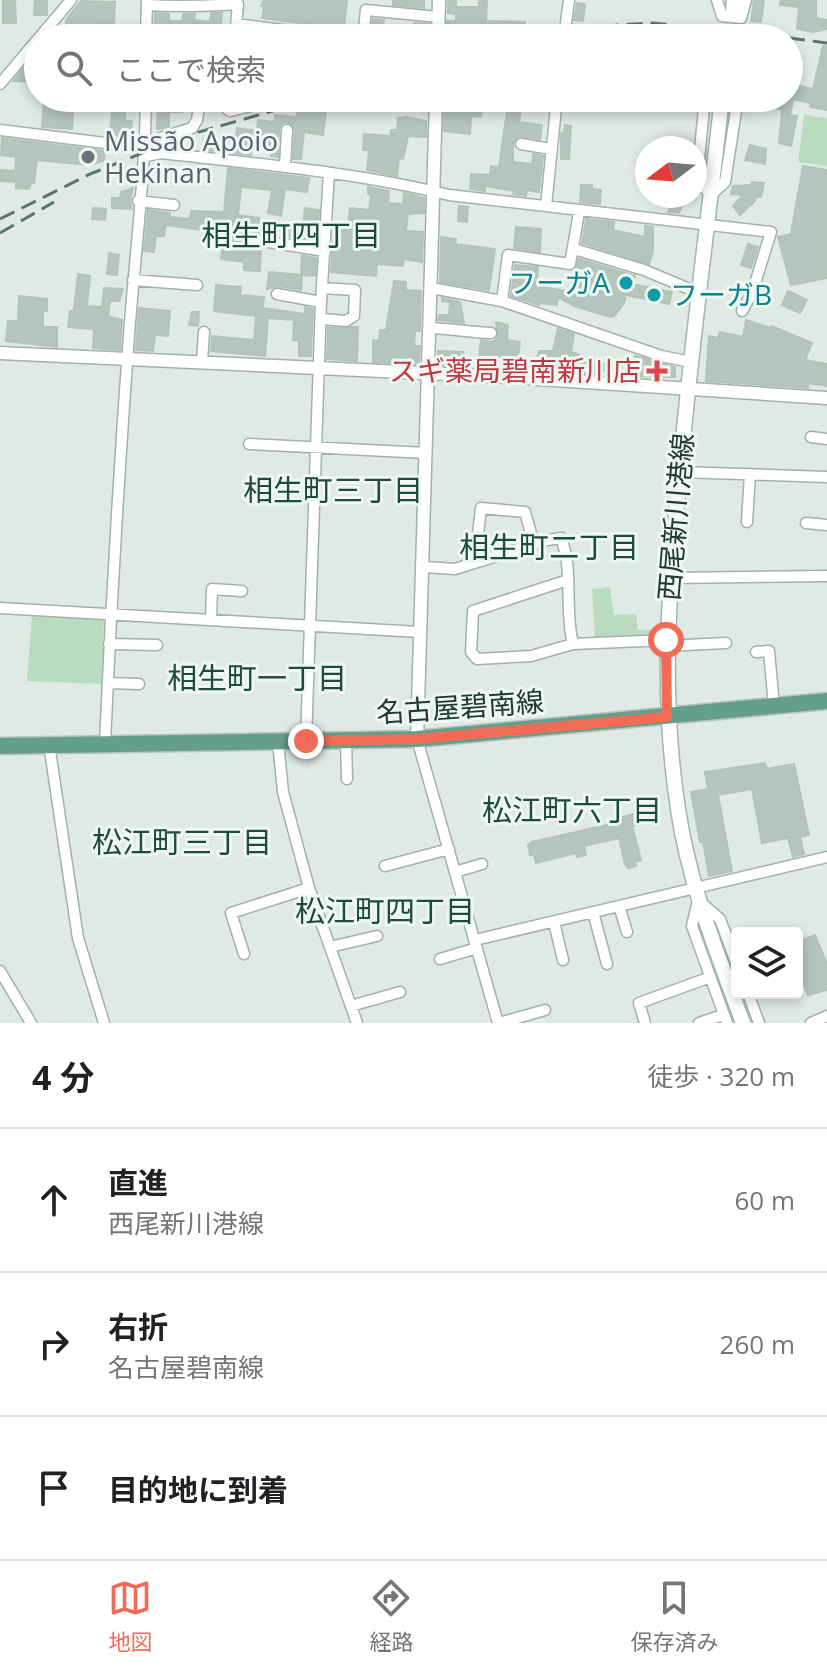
<!DOCTYPE html>
<html lang="ja">
<head>
<meta charset="utf-8">
<style>
	:root { --surface:#fff; --page:#f6f6f6; --text:#202124; --muted:#757577; --line:#e0e0e0; --accent:#f16b56 }
	body { margin:0; font-family:"Open Sans","Noto Sans JP",sans-serif; background:var(--page); color:var(--text) }
	.controls { position:absolute; right:24px; bottom:24px; display:grid; overflow:hidden; border-radius:8px; box-shadow:0 4px 12px #0003 }
	.controls button { width:72px; height:72px; display:grid; place-items:center; padding:0; border:0; border-bottom:2px solid var(--line); background:var(--surface); color:var(--text); font:40px sans-serif }
	.compass { position:absolute; left:635px; top:136px; width:72px; height:72px; border-radius:50%; background:var(--surface); box-shadow:0 4px 12px #0003; rotate:254deg }
	.stop { position:absolute; width:24px; height:24px; margin:-18px; border:6px solid #f16b56; border-radius:50%; background:#fff }
	.stop.end { background:#f16b56; border-color:#fff; box-shadow:0 2px 8px #0008 }
	.list { margin:0; padding:0; list-style:none }
	h2 { display:flex; justify-content:space-between; align-items:center; height:104px; margin:0; padding:0 32px; font-size:34px }
	h2 small { font-size:26px; font-weight:400; color:var(--muted) }
	.list li { display:grid; grid-template-columns:52px 1fr auto; gap:24px; align-items:center; box-sizing:border-box; height:144px; padding:0 32px; border-top:2px solid var(--line) }
	.list b { display:block; font-size:30px; white-space:nowrap }
	.list p { margin:0; font-size:26px; white-space:nowrap; color:var(--muted) }
	.list em { font-size:26px; font-style:normal; color:var(--muted) }
	.icon { flex:none; width:44px; height:44px; fill:none; stroke:currentColor; stroke-width:2; stroke-linecap:round; stroke-linejoin:round }
	.map { position:relative; flex:none; width:827px; height:1023px; overflow:hidden }
	.search { position:absolute; background:var(--surface); box-shadow:0 4px 12px #0003; left:24px; right:24px; top:24px; height:88px; display:flex; align-items:center; gap:20px; box-sizing:border-box; padding:0 28px; border-radius:44px; color:var(--muted); font-size:30px }
	.sheet { height:536px; background:var(--surface) }
	nav { display:flex; justify-content:space-around; align-items:center; box-sizing:border-box; height:112px; border-top:2px solid var(--line); background:var(--surface); font-size:22px; color:var(--muted) }
	nav a { display:grid; justify-items:center; gap:4px }
	nav .on { color:var(--accent) }
	.map>svg:first-child { display:block }
</style>
</head>
<body>
<div class="map">
<svg width="827" height="1023" viewBox="0 0 827 1023">
	<rect width="100%" height="100%" fill="#dfeae4"/>
	<path fill="#b8dcbd" d="M804 115 827 118V166L798 162Z
		M610 587 614 615 636 614 638 630H652L653 635 595 638 592 589Z
		M32 614 104 618 102 684 27 681Z"/>
	<path fill="#b4c5bd" stroke="#b2c4ba" stroke-width="2" d="M3 0H15L16 23H3Z
		M35 0H47V15H34Z
		M264 0H347L344 29 262 18 264 7 261 6Z
		M393 0H424V8L393 5Z
		M448 0H456V7H479V0H487L486 21 525 22 523 38H447V21H456V14L448 13Z
		M754 0H764L761 22 751 21Z
		M781 0 816 1V18L827 20V29L813 32 797 29 799 7 780 5Z
		M81 1 115 2 114 25 97 24 96 38 65 36 66 20Z
		M577 3 585 4 583 21 574 20Z
		M155 13 169 14V21H182L183 14H195L194 20 210 22 211 13H222L219 38 199 35V38H155Z
		M373 19 384 20 383 30 404 32 405 25 414 26V23L429 24V32L426 38H371Z
		M116 29H131V38H116Z
		M823 46H827V110L810 107 811 103 793 99 790 115 797 116 791 146 779 143 782 110 764 105 766 98H789V88L794 90 795 85 813 89Z
		M38 51V82L13 81Z
		M44 98H74L72 129 42 127Z
		M158 98H183L182 112H169V127L161 129H157Z
		M445 98 542 100V109L521 108 519 122 542 125 540 139 519 136 513 143V162L532 164 533 154 543 156 539 192 527 190 526 196 513 194 514 191 485 186V191L470 189 471 174 490 175 491 166 499 167 507 111 482 108 481 117 471 116 470 134 444 131Z
		M565 98H575L574 111 564 110Z
		M113 99H138V106H125V121H132L131 138 110 134Z
		M297 112 326 113 323 135 304 132 301 159H293L295 130 288 122 283 123 279 129 278 157 271 156 272 145 252 143 251 155 234 153 237 128 257 131 258 120 274 122 275 115 297 117Z
		M407 117 426 121V137L408 136 403 159 399 158 397 176 367 170 369 150H363L364 134 390 136 391 130H397L398 118Z
		M565 125 571 126 569 159H561V133H564Z
		M2 138 105 151 104 161 88 165 37 160 34 183 31 182 29 189 16 188V182L0 181V170L15 171 16 157 1 155Z
		M204 139 216 141 215 151 203 150Z
		M750 145 766 149 765 164 745 160Z
		M803 166 827 170V278L791 285 778 237 791 234Z
		M228 168 309 178 307 192 285 189 281 216 268 213 272 190 241 187 238 215 259 218 258 229 270 231V234L248 231 242 237 246 246 261 249 260 271 244 270V262L221 259 224 233 166 225 164 236H156L154 252 144 251 148 210 170 213V217L190 219 191 211 224 212Z
		M752 182 764 183 761 197H756L755 201 740 215 733 206 743 195 731 194 733 186 751 185Z
		M581 185H592V189L601 190 600 204 580 202Z
		M368 187 389 191 388 203 403 204 404 193 424 198V213L408 214 406 231 423 232 422 262 404 259 403 266 377 264 376 276 331 272 334 224 348 225 350 208 369 210 371 195 368 194Z
		M133 188 130 201 132 209 112 208V198H120L121 192Z
		M673 197 684 202 679 213 668 212Z
		M459 206 468 207 467 222 458 221Z
		M93 208 106 209 105 220 92 219Z
		M305 208 319 210 317 242 285 236 286 225 303 227Z
		M586 219 614 222 613 230 645 237V226L653 227V251L649 264 582 243Z
		M516 227 541 229 540 252 514 248Z
		M441 237 456 239 455 244 495 249 489 290 440 282Z
		M748 244 758 247 751 268 741 265Z
		M109 253 119 255 117 275 107 274Z
		M302 255 316 258 315 276 301 275Z
		M579 259 635 276 632 284 672 292 669 304 626 295 624 303 614 316 610 317 574 306 558 297 557 305 539 303V305L511 296 515 265 538 267 537 286 570 292Z
		M269 272 302 275 301 290 278 286 267 289Z
		M78 274 90 276 87 306 102 307 104 288 123 289 119 301H110L108 316 122 320 120 350 93 348 94 329 68 327 70 311H73L74 308Z
		M394 281 406 282V290L421 291 420 331H415L414 346H420L419 364 373 362V340L379 341 380 330H386Z
		M216 285 241 287 240 295 264 297 263 308 305 314V307L313 309 311 356H299V341L293 340 294 320 268 318 265 356 211 351 212 336 254 340 256 316 214 311Z
		M788 291 807 300 800 313 782 305Z
		M19 296 47 299V311H43V327H57V347L6 341 8 321H18Z
		M442 298 460 302 464 323 438 320 439 315H449L450 302 442 301Z
		M139 308 170 311 168 336 155 335 153 351 136 350Z
		M192 312H199L198 326 189 325Z
		M746 320 771 328 772 326 812 343 805 360 827 364V386L808 383V388L706 381 709 336 718 338 720 332 743 337Z
		M496 322 508 325 507 340 520 342 517 364 508 363V357H479L481 340 493 342 498 337Z
		M352 327H358L357 361 327 359 328 328Z
		M558 329 574 334 571 352 611 366 610 373 603 370 602 374 563 372V368L547 364 546 369 535 368 539 351H553Z
		M438 351 463 352 462 366 438 365Z
		M635 356 675 367V377L627 376V367L634 368Z
		M765 763 767 769 794 764 809 835 800 837 804 854 793 857 788 838 762 843 752 789 718 795 732 871 709 876 703 842H700L691 792 708 789 705 772Z
		M634 814 637 825 632 826 641 860 635 862 636 866 628 868 625 864 619 838 584 846 586 855 577 857 576 853 536 863 534 855H530L528 845 532 842 620 822 618 818Z
		M815 935 827 964V990L808 995 797 968V942Z"/>
	<g fill="none" stroke-linecap="round" stroke-linejoin="round">
		<path stroke="#b9c7c0" stroke-width="14" stroke-dasharray="14 7" stroke-linecap="butt" d="M729 38 733 10"/>
		<defs>
			<path id="minor" d="M717 0 722 16 741 18 746 0
				M147 5C177 7 207 6 238 4L235 38
				M236 24 347 38
				M39 38 71 0
				M146 38 147 0
				M363 38 366 10 438 17
				M564 38 569 0
				M0 84 38 39
				M228 98 227 109 230 111 285 98
				M705 98 697 180 711 195 725 182 738 98
				M0 130 145 148
				M145 143 192 128 197 120 200 98
				M521 144 551 149
				M146 156 161 153C257 164 355 172 449 195L771 232 752 293 742 311
				M285 167 287 130
				M138 201 174 205
				M546 206 557 98
				M579 212 570 264 508 255 502 301 661 356 691 362
				M250 239 325 251
				M574 249 644 270 699 293
				M133 280 197 285
				M431 288 502 301
				M277 294 321 302
				M321 319 346 321 354 316 355 290 322 288
				M430 328C451 329 470 332 491 333
				M202 361 204 332
				M811 437 827 439
				M249 444 426 453
				M680 472 827 477
				M747 522 750 474
				M806 523 827 525
				M482 561 477 543 481 508 525 512 534 544
				M424 567 455 569 547 540 561 538C574 572 564 609 573 644L666 640
				M670 578 827 576
				M568 580 473 611 471 652 477 659 531 656 573 644
				M0 608 420 632
				M211 620 212 589 242 591
				M109 644 157 645
				M666 646 726 643
				M756 652 769 651 774 706
				M108 683 139 684
				M417 739 498 1023
				M346 740 347 779
				M306 741 321 302 329 173
				M278 742 283 792 309 888 357 1023
				M105 743C111 607 119 471 129 335 135 256 145 177 146 98
				M49 744 78 938 104 1023
				M385 866 449 849
				M455 872 482 864
				M619 906 627 932
				M593 912 607 964
				M554 922 563 960
				M475 940 827 857
				M330 947 377 936
				M244 954 231 913 309 888
				M440 959 477 948
				M0 971 31 1023
				M748 993 759 1023
				M351 1006 400 992
				M499 1023 545 1010
				M645 1023 639 1003 708 978
				M699 1023 723 1015
				M727 1023 692 926 698 900 720 919 737 965
				M811 1023 827 1016"/>
			<path id="tertiary" d="M438 38 439 0
				M0 353 508 377 827 398
				M417 739 436 98"/>
			<path id="secondary" d="M733 10 734 0
				M722 98C708 222 691 347 680 471 669 588 660 693 678 809 689 884 717 953 743 1023"/>
			<path id="primary" d="M0 746 417 739 827 701"/>
		</defs>
		<use href="#minor" stroke="#a2b2aa" stroke-width="13"/>
		<use href="#tertiary" stroke="#a2b2aa" stroke-width="15"/>
		<use href="#secondary" stroke="#9eb6ab" stroke-width="17"/>
		<use href="#primary" stroke="#bcc4c1" stroke-width="19"/>
		<use href="#minor" stroke="#fff" stroke-width="10"/>
		<use href="#tertiary" stroke="#fff" stroke-width="12"/>
		<use href="#secondary" stroke="#fff" stroke-width="14"/>
		<use href="#primary" stroke="#64a089" stroke-width="16"/>
		<path stroke="#5a766b" stroke-width="3" stroke-dasharray="16 8" stroke-linecap="butt" d="M556 38 617 25 653 23 788 38
			M789 38 827 43
			M0 219 90 174 185 136 318 98
			M0 233 54 202"/>
	</g>
	<g fill="none" stroke-linecap="round" stroke-linejoin="round">
		<path stroke="#f16b56" stroke-width="10" d="M306 741 417 739 667 717 666 640"/>
	</g>
	<circle fill="#6b7280" stroke="#eff7f2" stroke-width="3" cx="88" cy="157" r="8"/>
	<g fill="#0f9aa8" stroke="#eff7f2" stroke-width="3">
		<circle cx="626" cy="283" r="8"/>
		<circle cx="654" cy="295" r="8"/>
	</g>
	<path fill="#e0444e" stroke="#eff7f2" stroke-width="3" d="M653 359h8v8h8v8h-8v8h-8v-8h-8v-8h8z"/>
	<g text-anchor="middle" stroke-width="6" stroke-linejoin="round" paint-order="stroke">
		<g font-size="28" fill="#5b616d" stroke="#eff7f2" text-anchor="start">
			<text x="104" y="151">Missão Apoio<tspan x="104" dy="32">Hekinan</tspan></text>
		</g>
		<g font-size="28" fill="#0d838f" stroke="#eff7f2" text-anchor="end">
			<text x="610" y="293">フーガA</text>
			<text x="670" y="305" text-anchor="start">フーガB</text>
		</g>
		<g font-size="28" fill="#be3a42" stroke="#eff7f2" text-anchor="end">
			<text x="641" y="381">スギ薬局碧南新川店</text>
		</g>
		<g font-size="28" fill="#203a30" stroke="#eff7f2">
			<text transform="translate(676 517) rotate(-85)" y="10">西尾新川港線</text>
			<text transform="translate(460 707) rotate(-4)" y="10">名古屋碧南線</text>
		</g>
		<g font-size="30" fill="#1d4c3b" stroke="#eff7f2">
			<text x="291" y="246">相生町四丁目</text>
			<text x="333" y="501">相生町三丁目</text>
			<text x="549" y="558">相生町二丁目</text>
			<text x="257" y="689">相生町一丁目</text>
			<text x="572" y="821">松江町六丁目</text>
			<text x="182" y="853">松江町三丁目</text>
			<text x="385" y="922">松江町四丁目</text>
		</g>
	</g>
</svg>
<div class="controls">
<button><svg class="icon" aria-label="layers" viewBox="0 0 24 24"><path d="M12 4l9 5-9 5-9-5zM3 14l9 5 9-5"/></svg></button>
</div>
<svg class="compass" viewBox="-18 -18 36 36"><path d="M0-13l5 13h-10z" fill="#e53935"/><path d="M0 13l5-13h-10z" fill="#757577"/></svg>
<div class="stop" style="left:666px;top:640px"></div>
<div class="stop end" style="left:306px;top:741px"></div>
<div class="search"><svg class="icon" aria-label="search" viewBox="0 0 24 24"><circle cx="10" cy="10" r="6"/><path d="M15 15l6 6"/></svg>ここで検索</div>
</div>
<section class="sheet">
<h2>4 分<small>徒歩 · 320 m</small></h2>
<ul class="list">
<li><svg class="icon" aria-label="ahead" viewBox="0 0 24 24"><path d="M12 20V5M6 11l6-6 6 6"/></svg><div><b>直進</b><p>西尾新川港線</p></div><em>60 m</em></li>
<li><svg class="icon" aria-label="right" viewBox="0 0 24 24"><path d="M7 20v-9h11M14 6l5 5-5 5"/></svg><div><b>右折</b><p>名古屋碧南線</p></div><em>260 m</em></li>
<li><svg class="icon" aria-label="arrive" viewBox="0 0 24 24"><path d="M6 21V4h12l-3 4 3 4H6"/></svg><div><b>目的地に到着</b></div></li>
</ul>
</section>
<nav>
<a class="on"><svg class="icon" aria-label="map" viewBox="0 0 24 24"><path d="M3 6l6-2 6 2 6-2v14l-6 2-6-2-6 2zM9 4v14M15 6v14"/></svg>地図</a>
<a><svg class="icon" aria-label="directions" viewBox="0 0 24 24"><path d="M12 3l9 9-9 9-9-9zM9 14v-3h6M13 9l2 2-2 2"/></svg>経路</a>
<a><svg class="icon" aria-label="saved" viewBox="0 0 24 24"><path d="M7 4h10v16l-5-4-5 4z"/></svg>保存済み</a>
</nav>
</body>
</html>
